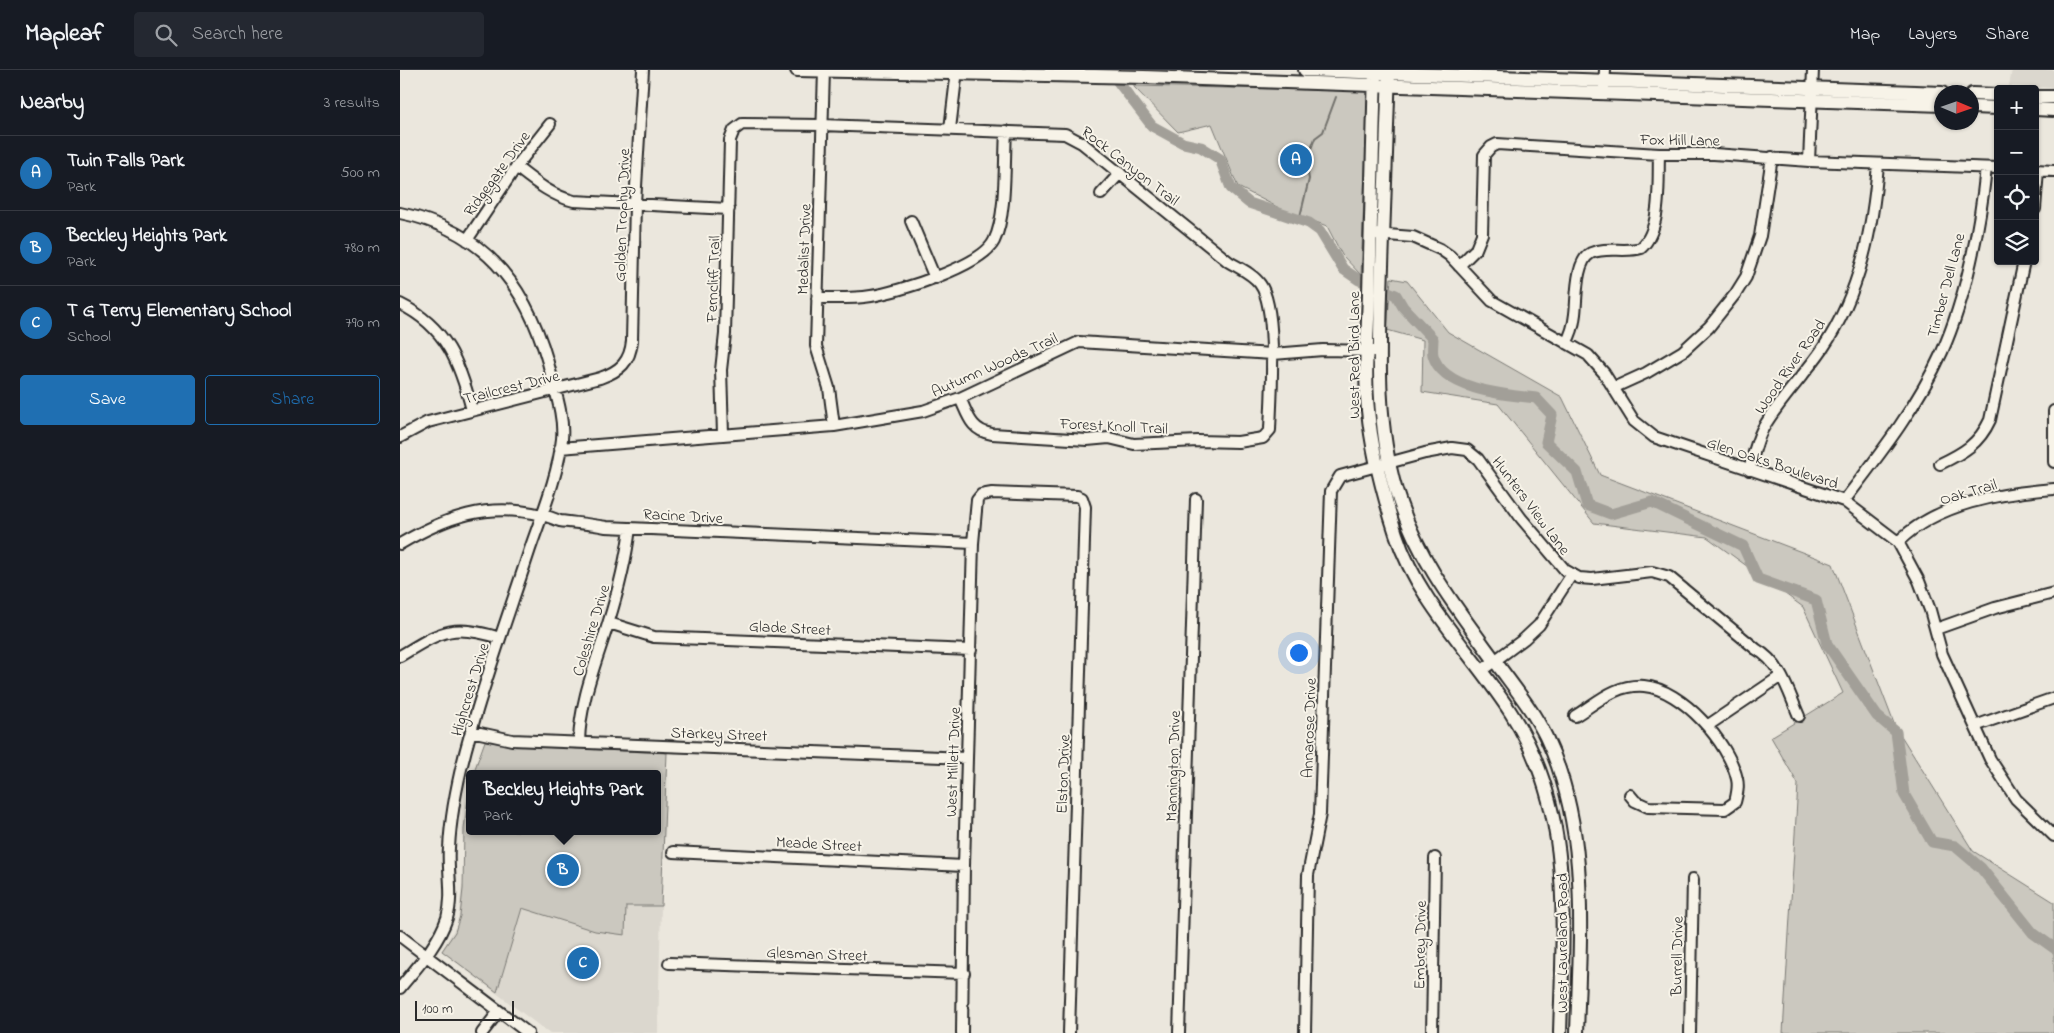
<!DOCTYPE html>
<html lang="en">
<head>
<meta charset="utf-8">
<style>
	:root { --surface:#171b24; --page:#242831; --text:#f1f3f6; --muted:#9ea1a6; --line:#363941; --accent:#1f6fb2 }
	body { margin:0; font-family:"Indie Flower",sans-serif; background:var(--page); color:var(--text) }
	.controls { position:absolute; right:15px; top:15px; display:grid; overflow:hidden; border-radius:5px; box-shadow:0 1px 4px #0004 }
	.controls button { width:45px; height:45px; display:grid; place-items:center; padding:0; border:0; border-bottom:1px solid var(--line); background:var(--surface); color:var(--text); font:25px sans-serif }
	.compass { position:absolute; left:1534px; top:15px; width:45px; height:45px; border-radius:50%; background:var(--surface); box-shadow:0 1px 4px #0004; rotate:92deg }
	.scale { position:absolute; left:15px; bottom:12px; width:99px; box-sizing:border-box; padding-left:5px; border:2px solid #2b2b2b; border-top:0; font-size:14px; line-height:18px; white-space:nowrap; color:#2b2b2b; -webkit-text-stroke:4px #f7f3e8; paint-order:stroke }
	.you { position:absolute; left:898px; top:582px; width:18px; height:18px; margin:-12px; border:4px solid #fff; border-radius:50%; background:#1a73e8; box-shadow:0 0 0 8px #1a73e833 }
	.badge { display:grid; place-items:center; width:32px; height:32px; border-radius:50%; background:var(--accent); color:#fff; font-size:16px; font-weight:700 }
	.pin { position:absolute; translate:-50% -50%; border:2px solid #fff; box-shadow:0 1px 5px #0006 }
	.popup { position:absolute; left:66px; top:700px; width:195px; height:65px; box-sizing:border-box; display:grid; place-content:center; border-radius:5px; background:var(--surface); filter:drop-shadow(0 1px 4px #0005); font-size:16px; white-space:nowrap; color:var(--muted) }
	.popup b { font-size:19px; color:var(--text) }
	.popup::after { content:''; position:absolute; left:50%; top:100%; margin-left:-10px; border:10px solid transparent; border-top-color:var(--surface) }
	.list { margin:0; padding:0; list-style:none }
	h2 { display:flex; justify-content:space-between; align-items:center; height:65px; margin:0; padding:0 20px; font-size:21px }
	h2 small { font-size:16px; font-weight:400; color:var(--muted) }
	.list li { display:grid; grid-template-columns:32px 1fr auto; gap:15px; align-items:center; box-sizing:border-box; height:75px; padding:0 20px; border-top:1px solid var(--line) }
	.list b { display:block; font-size:19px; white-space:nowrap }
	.list p { margin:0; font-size:16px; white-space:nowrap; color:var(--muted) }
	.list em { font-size:16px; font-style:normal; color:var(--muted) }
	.actions { display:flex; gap:10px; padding:15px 20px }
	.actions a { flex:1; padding:11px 0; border:1px solid var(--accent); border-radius:5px; text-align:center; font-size:18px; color:var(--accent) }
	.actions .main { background:var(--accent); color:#fff }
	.icon { flex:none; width:28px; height:28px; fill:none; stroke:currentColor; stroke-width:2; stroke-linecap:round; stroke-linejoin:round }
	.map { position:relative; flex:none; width:1654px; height:963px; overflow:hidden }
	header { display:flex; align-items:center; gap:30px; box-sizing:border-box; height:70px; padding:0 25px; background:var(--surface); border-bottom:1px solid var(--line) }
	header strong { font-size:24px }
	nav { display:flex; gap:28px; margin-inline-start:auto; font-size:18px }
	.search { width:350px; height:45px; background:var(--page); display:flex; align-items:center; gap:12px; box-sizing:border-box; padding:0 18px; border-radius:5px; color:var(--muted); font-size:19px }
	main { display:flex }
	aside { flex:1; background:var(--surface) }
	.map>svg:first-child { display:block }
</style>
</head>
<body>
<header>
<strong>Mapleaf</strong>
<div class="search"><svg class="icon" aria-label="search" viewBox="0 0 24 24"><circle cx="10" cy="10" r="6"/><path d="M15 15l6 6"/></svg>Search here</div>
<nav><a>Map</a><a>Layers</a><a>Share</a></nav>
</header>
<main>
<aside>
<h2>Nearby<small>3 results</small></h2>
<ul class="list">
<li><span class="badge">A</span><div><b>Twin Falls Park</b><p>Park</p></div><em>500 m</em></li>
<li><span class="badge">B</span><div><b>Beckley Heights Park</b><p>Park</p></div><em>780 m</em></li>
<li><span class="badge">C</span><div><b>T G Terry Elementary School</b><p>School</p></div><em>790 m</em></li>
</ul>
<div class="actions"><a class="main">Save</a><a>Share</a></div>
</aside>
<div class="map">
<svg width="1654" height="963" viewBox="0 0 1654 963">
	<rect width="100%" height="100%" fill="#ebe7dd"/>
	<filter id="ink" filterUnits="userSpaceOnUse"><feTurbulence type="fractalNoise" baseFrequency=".02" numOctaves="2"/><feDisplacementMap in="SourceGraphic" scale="10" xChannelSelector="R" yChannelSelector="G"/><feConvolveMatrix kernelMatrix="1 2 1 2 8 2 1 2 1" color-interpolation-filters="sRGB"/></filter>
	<g filter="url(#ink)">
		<path fill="#dbd7ce" d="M1612 0H1654V18L1609 16Z
			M62 816 246 822V836H261L258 963H150L137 954 41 881 58 853Z"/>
		<path fill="#cbc8bf" stroke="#7b7a75" d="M733 16 968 21 961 205 942 185 927 156 885 141 838 117 812 54 778 62Z
			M991 208 1007 211 1048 262 1162 327 1200 405 1433 494 1495 656 1573 781 1654 832V963H1383L1398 714 1371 667 1443 623 1403 537 1307 467 1194 453 1098 334 1022 322 1023 270 987 260Z
			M85 671 118 676 267 683 261 836H226L225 865 195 861 122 838 97 922 42 881 55 862 60 846 63 819 64 759 69 718V761H257V704H73Z"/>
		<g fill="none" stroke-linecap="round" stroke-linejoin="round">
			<path stroke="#72716c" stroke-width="2" d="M899 151 909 109 906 93 915 68 923 62 936 27"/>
			<path stroke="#a29f98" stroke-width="11" d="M709 0 752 56 783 73 801 77 820 89 831 118 849 133 909 153 920 161 943 199 959 210 996 225 1003 237 1033 269C1033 274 1032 281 1033 285 1042 320 1107 325 1136 328L1152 345 1146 372 1177 402 1187 435 1211 444 1252 432 1343 476 1358 509 1416 530 1427 574 1477 646 1496 662 1504 724 1532 772 1555 776 1581 798 1633 863 1654 878"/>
			<defs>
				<path id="minor" d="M424 0 416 276 429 318 434 356
					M1204 17 1205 0
					M550 59 557 0
					M1409 91 1413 0
					M116 97C134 111 152 126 174 131L329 139
					M1635 100 1654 101
					M701 124 720 103
					M1635 139 1638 100
					M0 143C90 161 132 224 152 308 157 327 164 349 162 369 158 406 142 444 130 479 110 540 88 600 71 661 60 699 51 738 49 778 47 801 54 825 47 848 38 875 17 897 0 918
					M511 151 535 208
					M975 164 1013 167 1040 179 1050 186 1092 231 1188 285 1204 303 1234 351 1254 367 1444 431 1498 472 1519 511 1530 540 1542 584 1590 689 1616 729 1654 766
					M67 170 116 97 150 54
					M1059 196 1076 179 1082 164 1084 85 1091 77 1097 74 1259 84H1314L1409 91 1598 98
					M417 228C435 228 453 229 471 226 498 222 582 196 594 171 607 145 604 91 606 61
					M0 234C47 257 60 294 72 340
					M1166 273C1171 265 1174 254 1175 244 1177 229 1175 191 1191 183 1206 176 1225 183 1241 178 1262 159 1258 111 1259 84
					M1213 318 1246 303 1283 281 1309 257 1336 223 1346 207 1360 166 1372 87
					M1654 341V392
					M323 364 321 300 325 264 330 70 334 60 342 54 422 55 665 64 682 73 829 192C839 198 853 204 860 214 878 238 871 330 870 360L863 368 838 372 798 371 734 374 709 368 687 370 592 364C571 361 568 345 560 328
					M0 367 28 352 200 308C220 301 230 292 232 271L235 133 243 0
					M160 378 434 356 523 341 560 328 679 272 873 284 923 280 974 281
					M1540 394C1563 383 1579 374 1590 350L1624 191
					M1349 400C1353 387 1356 372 1362 360 1379 330 1404 306 1423 278 1460 223 1473 158 1478 94
					M1444 431C1480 384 1517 337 1542 282 1566 228 1580 157 1586 98
					M1498 472C1537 433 1601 423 1654 419
					M0 474C46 447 87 432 142 445 148 446 154 449 160 451 175 453 190 454 206 457L573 473
					M209 553 254 567 571 580
					M1536 559 1595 538 1654 523
					M0 586C42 561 51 553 100 568
					M1081 601 1124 569 1139 555 1172 504
					M1175 646C1198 632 1215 614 1244 616 1282 619 1329 673 1337 709 1339 717 1337 724 1335 732L1325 739 1248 737 1235 731 1230 725
					M1307 656 1381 606
					M1575 656 1654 628
					M71 661 112 670 567 688
					M179 672C180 630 196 593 208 554 218 522 226 491 230 458
					M273 782 564 796
					M0 866 128 963
					M269 893 564 903
					M82 963 99 941
					M562 963 564 796 573 473 577 430 581 425 592 423 677 426 682 428 685 437 669 963
					M779 963 796 429
					M905 963 908 805 920 744 931 421 940 406 1025 383 1052 378 1067 380 1078 389 1121 448 1165 500 1179 508 1192 509 1252 502 1269 507 1356 579C1381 593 1388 621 1399 646
					M1032 963 1035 788
					M1290 963 1293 809"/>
				<path id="major" d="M397 0 744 7 1542 35
					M905 0 1542 23
					M975 0C973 74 971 149 969 223 968 262 964 302 968 340 972 383 983 424 996 464 1018 532 1073 584 1111 643 1174 741 1163 851 1160 963
					M989 0C987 75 983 149 981 224 979 291 977 356 996 421 1017 488 1054 535 1095 591 1113 616 1133 640 1146 667 1190 759 1180 865 1177 963
					M1572 24 1598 25
					M1635 27H1654
					M1572 37 1598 38
					M1635 39 1654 40"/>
			</defs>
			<use href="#minor" stroke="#2b2b2b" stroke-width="14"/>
			<use href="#major" stroke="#2b2b2b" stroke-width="16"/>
			<use href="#minor" stroke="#f7f3e8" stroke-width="10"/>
			<use href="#major" stroke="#f7f3e8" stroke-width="12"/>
		</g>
	</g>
	<g text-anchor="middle" stroke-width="4" stroke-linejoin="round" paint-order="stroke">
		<g font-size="16" fill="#2b2b2b" stroke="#f7f3e8">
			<text transform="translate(1280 69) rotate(1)" y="6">Fox Hill Lane</text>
			<text transform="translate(731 95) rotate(38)" y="6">Rock Canyon Trail</text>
			<text transform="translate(96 103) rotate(-54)" y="6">Ridgegate Drive</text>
			<text transform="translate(221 145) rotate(-88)" y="6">Golden Trophy Drive</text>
			<text transform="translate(403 179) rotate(-88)" y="6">Medalist Drive</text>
			<text transform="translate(312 209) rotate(-88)" y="6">Ferncliff Trail</text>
			<text transform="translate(1545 215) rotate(-75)" y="6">Timber Dell Lane</text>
			<text transform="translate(953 285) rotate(-90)" y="6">West Red Bird Lane</text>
			<text transform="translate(594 294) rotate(-24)" y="6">Autumn Woods Trail</text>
			<text transform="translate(1389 296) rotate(-55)" y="6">Wood River Road</text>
			<text transform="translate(111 316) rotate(-14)" y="6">Trailcrest Drive</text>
			<text transform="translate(714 355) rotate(3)" y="6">Forest Knoll Trail</text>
			<text transform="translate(1373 392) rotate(18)" y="6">Glen Oaks Boulevard</text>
			<text transform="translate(1568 421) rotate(-16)" y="6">Oak Trail</text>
			<text transform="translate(1132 435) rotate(53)" y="6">Hunters View Lane</text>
			<text transform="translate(283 445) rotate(3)" y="6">Racine Drive</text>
			<text transform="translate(390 557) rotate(3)" y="6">Glade Street</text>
			<text transform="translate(190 560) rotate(-73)" y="6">Coleshire Drive</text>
			<text transform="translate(69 619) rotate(-73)" y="6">Highcrest Drive</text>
			<text transform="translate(908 658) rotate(-88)" y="6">Annarose Drive</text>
			<text transform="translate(319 663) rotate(2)" y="6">Starkey Street</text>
			<text transform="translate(552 692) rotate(-88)" y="6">West Millett Drive</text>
			<text transform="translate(772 696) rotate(-88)" y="6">Mannington Drive</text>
			<text transform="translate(662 704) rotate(-88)" y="6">Elston Drive</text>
			<text transform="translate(419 773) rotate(3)" y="6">Meade Street</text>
			<text transform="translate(1161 873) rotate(-90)" y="6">West Laureland Road</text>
			<text transform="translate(1019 875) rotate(-89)" y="6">Embrey Drive</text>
			<text transform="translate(417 883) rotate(2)" y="6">Glesman Street</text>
			<text transform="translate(1276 886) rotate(-89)" y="6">Burrell Drive</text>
		</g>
	</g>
</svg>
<div class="controls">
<button>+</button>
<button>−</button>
<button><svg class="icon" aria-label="locate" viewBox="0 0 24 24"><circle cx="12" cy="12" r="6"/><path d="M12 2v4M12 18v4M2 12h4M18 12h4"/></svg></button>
<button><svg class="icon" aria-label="layers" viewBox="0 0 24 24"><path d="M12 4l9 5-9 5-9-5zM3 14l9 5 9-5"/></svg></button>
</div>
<svg class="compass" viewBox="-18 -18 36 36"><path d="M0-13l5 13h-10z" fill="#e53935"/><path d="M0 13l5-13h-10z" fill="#9ea1a6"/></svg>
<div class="scale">100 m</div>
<div class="you"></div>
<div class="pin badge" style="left:896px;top:90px">A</div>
<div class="pin badge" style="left:163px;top:800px">B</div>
<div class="popup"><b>Beckley Heights Park</b>Park</div>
<div class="pin badge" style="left:183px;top:893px">C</div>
</div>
</main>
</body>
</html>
